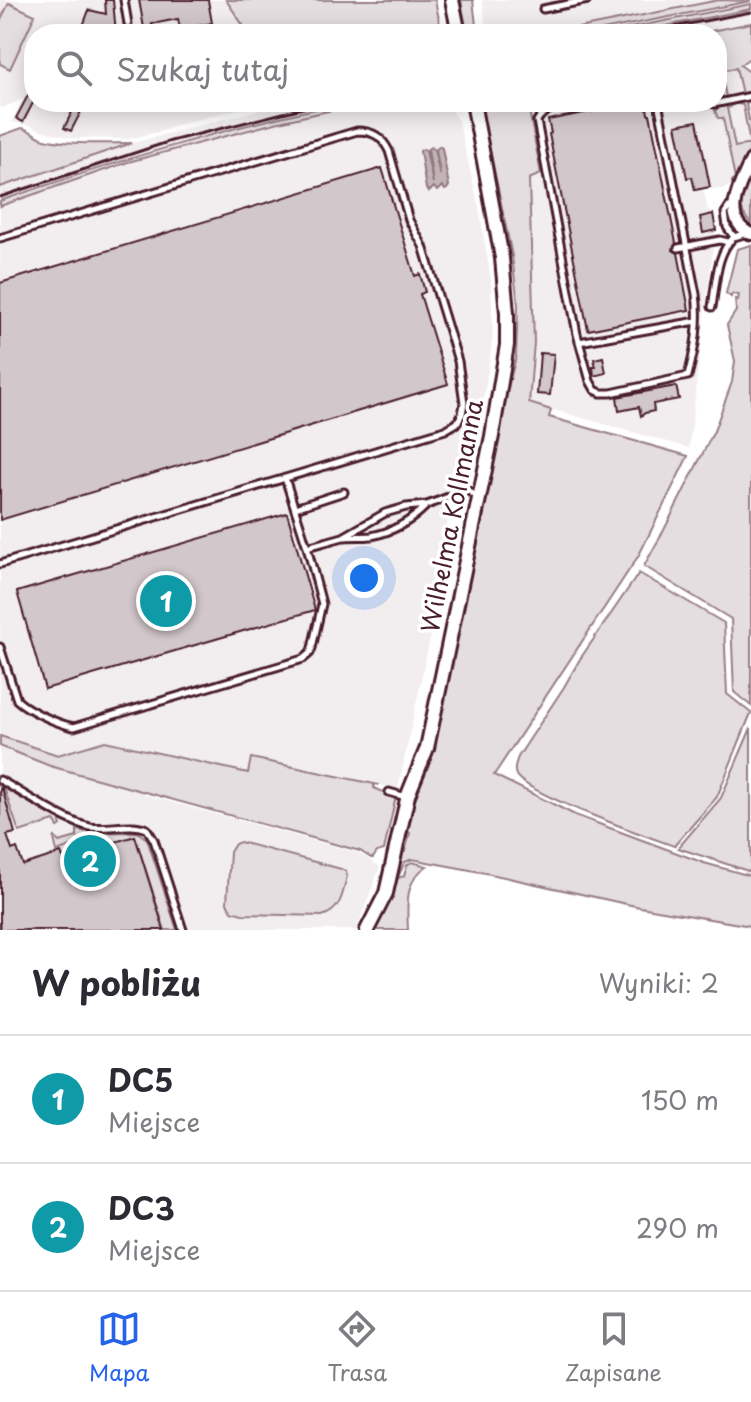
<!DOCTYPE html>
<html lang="pl">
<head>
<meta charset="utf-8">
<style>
	:root { --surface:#fff; --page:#f2f2f3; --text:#2b2b33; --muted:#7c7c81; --line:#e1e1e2; --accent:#2563eb }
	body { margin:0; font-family:"Playpen Sans",sans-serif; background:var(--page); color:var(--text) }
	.you { position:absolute; left:364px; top:578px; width:28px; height:28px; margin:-20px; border:6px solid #fff; border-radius:50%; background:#1a73e8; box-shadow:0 0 0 12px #1a73e833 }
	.badge { display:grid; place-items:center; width:52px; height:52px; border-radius:50%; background:var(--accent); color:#fff; font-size:26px; font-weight:700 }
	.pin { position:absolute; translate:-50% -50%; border:4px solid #fff; box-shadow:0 2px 8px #0006 }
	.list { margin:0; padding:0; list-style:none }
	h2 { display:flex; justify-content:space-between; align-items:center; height:104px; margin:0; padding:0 32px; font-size:34px }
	h2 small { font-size:26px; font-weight:400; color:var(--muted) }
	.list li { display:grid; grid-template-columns:52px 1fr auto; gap:24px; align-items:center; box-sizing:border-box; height:128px; padding:0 32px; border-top:2px solid var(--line) }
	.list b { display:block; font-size:30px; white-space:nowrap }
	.list p { margin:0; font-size:26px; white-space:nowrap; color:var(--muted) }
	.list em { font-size:26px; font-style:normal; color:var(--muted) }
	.icon { flex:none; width:44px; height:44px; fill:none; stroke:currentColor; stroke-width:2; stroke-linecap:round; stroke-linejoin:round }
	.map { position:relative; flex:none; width:751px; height:930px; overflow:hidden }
	.search { position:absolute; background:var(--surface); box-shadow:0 4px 20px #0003; left:24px; right:24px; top:24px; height:88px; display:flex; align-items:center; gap:20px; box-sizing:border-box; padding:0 28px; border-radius:32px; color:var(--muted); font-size:30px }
	.sheet { height:360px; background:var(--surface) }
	nav { display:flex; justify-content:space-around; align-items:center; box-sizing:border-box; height:112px; border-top:2px solid var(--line); background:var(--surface); font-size:22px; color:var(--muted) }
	nav a { display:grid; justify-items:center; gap:4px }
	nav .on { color:var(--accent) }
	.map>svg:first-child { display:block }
</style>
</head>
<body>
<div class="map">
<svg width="751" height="930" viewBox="0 0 751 930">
	<rect width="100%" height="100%" fill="#fff"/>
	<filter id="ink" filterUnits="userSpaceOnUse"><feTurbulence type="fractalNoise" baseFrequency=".0125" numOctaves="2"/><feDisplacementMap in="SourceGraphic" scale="16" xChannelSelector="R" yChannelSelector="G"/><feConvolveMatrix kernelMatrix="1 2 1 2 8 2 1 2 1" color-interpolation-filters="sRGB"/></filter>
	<g filter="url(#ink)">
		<path fill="#f2eeef" d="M0 0H118L119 8H130L129 0H226L249 34H34V102H264L177 125 163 131 128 139 80 138V140L43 131 29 125 11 122 23 99 0 109Z
			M482 0H719L548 34H487Z
			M751 9V23L696 34H625Z
			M740 65 751 73V149L735 184 722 189H703L708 210 715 214 716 230 705 309 689 448 529 403 534 342 529 178 541 174 529 110 534 106 554 102H717V68Z
			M290 102H348L179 143 125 159 0 201V187L132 143Z
			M369 102H447L459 123 479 208 491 280 493 336 482 410 464 478 445 530 452 535 398 789 252 758 248 773 153 753 142 794 359 853 380 867 356 930H0V206L128 162 279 122Z"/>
		<path fill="#e5dee0" stroke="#987e86" stroke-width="2" d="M226 0H435L442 34H249Z
			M461 0H473L477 34H467Z
			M719 0 751 1 582 34H548Z
			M9 3 35 15 10 69 0 64V21Z
			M751 4V9L625 34H599Z
			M751 23V57L740 65 751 73V94L738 96 742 94 736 68 721 71 726 97H731L723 99 717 79V34H696Z
			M748 100 750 102 746 104 749 120H751C751 147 750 161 735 184L732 183V181L735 179 723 118H718L715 111 720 105 730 103 732 105 731 107 727 108 735 147 750 144 743 105 738 104 740 101Z
			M348 102H368L279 122 128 162 0 206V201C114 162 230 126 348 102Z
			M480 102H554L535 106 529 110 541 174 529 179 534 342 529 403 551 410 549 417 688 456 639 555 494 775 575 815 704 863 751 876V926L640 907 486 873 412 859 405 862 399 875 398 874 402 853 405 852 410 833 407 831 412 800 432 757 505 399 516 357 518 305 512 256Z
			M22 128C31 130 37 137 45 139 67 145 109 143 132 143L0 187V136Z
			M751 174V223C734 208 743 192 751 174Z
			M751 245V706L734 692 731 619 644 566 664 530 714 431 732 382 735 361 727 325 736 311 735 299 738 300 739 295 732 294 731 297 726 293 737 249Z
			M639 573 724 623 727 694 751 713 717 797 674 846C649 837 525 793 516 775 513 769 516 762 518 757L564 687 580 659Z
			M751 728V872L678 848 721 798Z
			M0 736 58 755 105 741 248 773 251 758 379 785 374 784V788L395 797V801L384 850 377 852 373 858H371L360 851 50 766 0 746Z
			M0 786 59 820 61 825 58 827 54 821 19 832 5 791H0Z
			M77 830 94 833 137 832 147 839 177 930H165L135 836 78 854 75 845 57 852 54 838 55 837 59 842 77 837Z
			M240 842 341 869 346 872 347 876C343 893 341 911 322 916L242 914 232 911 227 903 230 852 235 844Z
			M412 862 427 866C404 880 407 906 408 930H374L393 893 398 878 404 876 407 865Z"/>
		<path fill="#c1b3b6" stroke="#91787e" stroke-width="2" d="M439 146 442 148 449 186 447 189 445 190 442 186 437 191 434 187 429 192 426 189 420 151 423 149 426 150 433 183 428 149 431 147 434 149 440 175 436 150Z"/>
		<path fill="#d2c7cb" stroke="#4a1f2b" stroke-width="2" d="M105 0H113L116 34H80L89 10 106 14Z
			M139 0H208L212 23 192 27 193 30 181 33 178 19 152 24V26L144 28Z
			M34 84V101L23 122 16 118Z
			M77 102H86L71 131 64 128Z
			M640 102H646L648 114H650L676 243 673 250 678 253 689 310 588 330 549 134 551 133 548 120Z
			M697 121 710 187 695 190 692 177 687 178 676 125Z
			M382 168 415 276 420 274 425 292 420 294 448 384 0 520V283Z
			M713 214 716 230 703 233 700 217Z
			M540 353 554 354 550 395 537 394Z
			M603 357 606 373 594 376 593 367H596L594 359Z
			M676 386 679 399 653 404 654 411 645 413 641 416 639 407 619 411 617 397Z
			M287 513 315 610 45 689 17 592Z
			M2 788 15 833 7 835 12 850 17 848 23 865 61 853 63 858 135 836 164 930H0V789Z"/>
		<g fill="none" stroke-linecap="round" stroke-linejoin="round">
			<defs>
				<path id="service" d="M124 0 128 24
					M543 9 588 0
					M585 102C569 105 545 105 537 121L577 334 590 381 595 390 601 393H611L688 376C695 349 700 323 696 294L658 102
					M714 104 751 96
					M734 206 729 207 725 213 727 227 734 237 747 233
					M0 238 357 131C374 131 382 137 389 151L409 220 423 246 458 361 464 403 462 414 457 423 445 430 0 564
					M678 248 720 240 728 242
					M712 307C716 284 716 253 734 237
					M579 342 697 321
					M285 478 307 547 343 537 385 513 406 507 427 505 467 490 479 498
					M295 508 344 492
					M345 537C354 536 363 537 371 536 393 532 410 522 426 506
					M0 647 17 700C29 711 58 724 74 727L303 659 310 653 312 648 322 604 307 547
					M0 780C23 793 66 822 90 827 109 830 130 822 147 829L154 840 183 930
					M389 792 406 797"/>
				<path id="minor" d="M751 160C741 183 719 219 751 234"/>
				<path id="tertiary" d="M452 0 459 34
					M367 930 386 893 408 795 427 748 492 436 507 345V313L502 258 473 102"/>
			</defs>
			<use href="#service" stroke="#4a1f2b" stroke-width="11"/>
			<use href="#minor" stroke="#4a1f2b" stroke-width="16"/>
			<use href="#tertiary" stroke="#4a1f2b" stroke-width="18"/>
			<use href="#service" stroke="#fff" stroke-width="5"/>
			<use href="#minor" stroke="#fff" stroke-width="10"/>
			<use href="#tertiary" stroke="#fff" stroke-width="12"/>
			<path stroke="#4a1f2b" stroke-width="3" d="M637 34 751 12
				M0 197 171 141 327 102"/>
		</g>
	</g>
	<g text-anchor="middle" stroke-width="7" stroke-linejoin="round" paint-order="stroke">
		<g font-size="24" fill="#4a1f2b" stroke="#fff">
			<text transform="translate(453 516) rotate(-79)" y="8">Wilhelma Kollmanna</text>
		</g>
	</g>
</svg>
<div class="you"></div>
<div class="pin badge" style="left:166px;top:601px;background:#0f9aa8">1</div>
<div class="pin badge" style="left:90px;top:861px;background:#0f9aa8">2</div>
<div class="search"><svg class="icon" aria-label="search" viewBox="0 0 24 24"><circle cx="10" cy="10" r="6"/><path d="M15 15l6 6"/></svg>Szukaj tutaj</div>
</div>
<section class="sheet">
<h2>W pobliżu<small>Wyniki: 2</small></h2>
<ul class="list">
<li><span class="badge" style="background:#0f9aa8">1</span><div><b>DC5</b><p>Miejsce</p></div><em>150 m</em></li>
<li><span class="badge" style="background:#0f9aa8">2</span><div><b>DC3</b><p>Miejsce</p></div><em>290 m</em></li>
</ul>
</section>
<nav>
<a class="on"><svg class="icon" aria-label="map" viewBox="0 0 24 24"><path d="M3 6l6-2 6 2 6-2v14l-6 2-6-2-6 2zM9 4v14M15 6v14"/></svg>Mapa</a>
<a><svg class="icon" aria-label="directions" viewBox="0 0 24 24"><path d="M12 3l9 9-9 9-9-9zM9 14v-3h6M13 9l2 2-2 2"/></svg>Trasa</a>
<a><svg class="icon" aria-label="saved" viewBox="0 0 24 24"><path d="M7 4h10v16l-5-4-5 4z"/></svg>Zapisane</a>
</nav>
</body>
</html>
